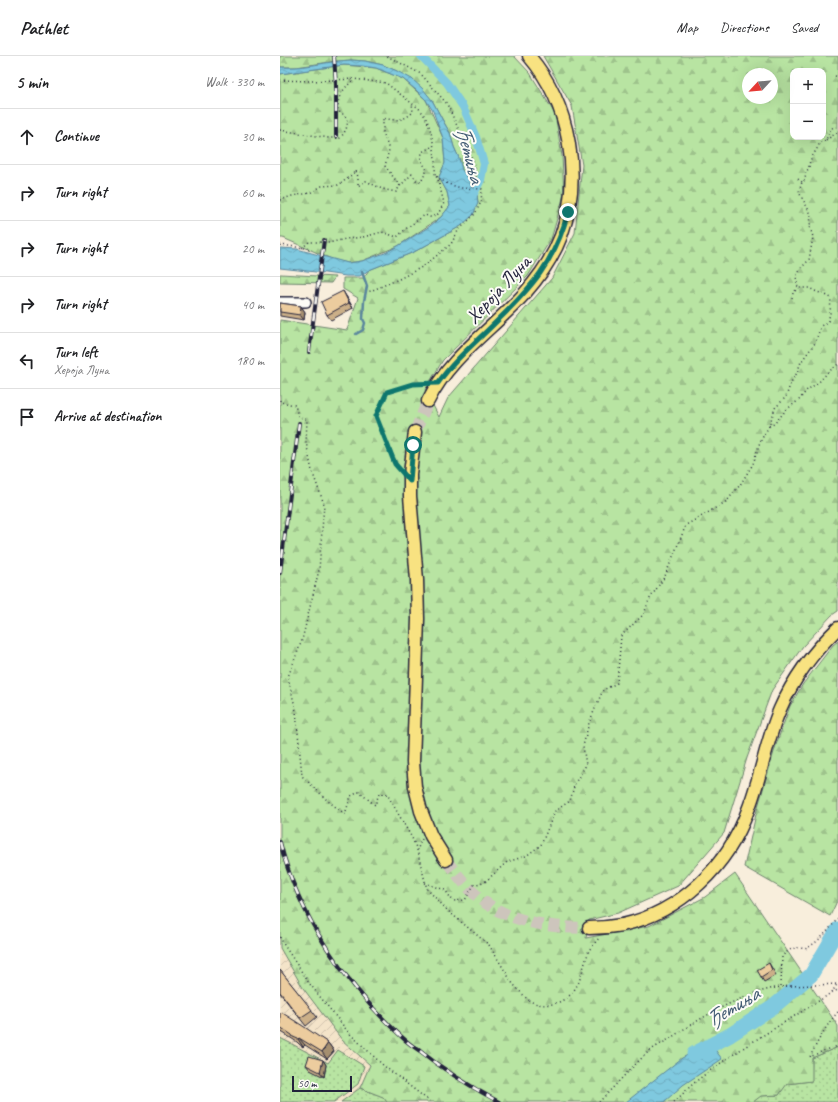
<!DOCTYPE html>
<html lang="en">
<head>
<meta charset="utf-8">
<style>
	:root { --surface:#fff; --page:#f6f6f6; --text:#202124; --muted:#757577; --line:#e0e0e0 }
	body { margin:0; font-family:Caveat,sans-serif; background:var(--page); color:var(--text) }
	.controls { position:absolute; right:12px; top:12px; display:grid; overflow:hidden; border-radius:8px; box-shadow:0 4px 16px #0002 }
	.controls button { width:36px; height:36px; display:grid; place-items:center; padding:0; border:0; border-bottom:1px solid var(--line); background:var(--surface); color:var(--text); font:20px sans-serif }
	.compass { position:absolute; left:462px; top:12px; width:36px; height:36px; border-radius:50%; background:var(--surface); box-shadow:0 4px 16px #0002; rotate:244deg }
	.scale { position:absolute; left:12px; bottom:10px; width:60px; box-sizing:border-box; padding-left:4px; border:2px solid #22223b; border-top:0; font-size:11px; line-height:14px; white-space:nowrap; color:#22223b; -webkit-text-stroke:3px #fdfcf7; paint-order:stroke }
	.stop { position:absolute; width:12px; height:12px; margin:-9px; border:3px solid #0f766e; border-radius:50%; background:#fff }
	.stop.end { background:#0f766e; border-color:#fff; box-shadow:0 1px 4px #0008 }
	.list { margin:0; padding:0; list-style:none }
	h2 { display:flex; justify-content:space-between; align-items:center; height:52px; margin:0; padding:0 16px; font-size:17px }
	h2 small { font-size:13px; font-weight:400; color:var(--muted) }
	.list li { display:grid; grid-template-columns:26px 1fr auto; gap:12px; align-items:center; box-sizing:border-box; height:56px; padding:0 16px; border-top:1px solid var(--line) }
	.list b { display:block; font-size:15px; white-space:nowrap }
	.list p { margin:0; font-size:13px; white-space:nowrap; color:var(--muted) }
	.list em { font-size:13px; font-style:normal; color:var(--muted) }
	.icon { flex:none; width:22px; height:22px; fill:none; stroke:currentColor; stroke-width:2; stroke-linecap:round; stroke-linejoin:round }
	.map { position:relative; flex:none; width:558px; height:1046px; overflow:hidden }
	header { display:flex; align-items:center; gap:24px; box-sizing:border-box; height:56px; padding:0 20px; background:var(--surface); border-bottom:1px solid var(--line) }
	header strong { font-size:19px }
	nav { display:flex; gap:22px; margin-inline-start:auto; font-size:14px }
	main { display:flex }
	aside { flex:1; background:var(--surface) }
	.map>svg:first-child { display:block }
</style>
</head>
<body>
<header>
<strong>Pathlet</strong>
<nav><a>Map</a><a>Directions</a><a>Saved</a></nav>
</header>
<main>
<aside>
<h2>5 min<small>Walk · 330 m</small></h2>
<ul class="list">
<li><svg class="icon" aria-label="ahead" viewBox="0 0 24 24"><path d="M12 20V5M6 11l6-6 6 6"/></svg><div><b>Continue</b></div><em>30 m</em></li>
<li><svg class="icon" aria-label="right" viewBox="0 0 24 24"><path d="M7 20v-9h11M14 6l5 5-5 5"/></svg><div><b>Turn right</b></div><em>60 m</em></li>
<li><svg class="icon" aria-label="right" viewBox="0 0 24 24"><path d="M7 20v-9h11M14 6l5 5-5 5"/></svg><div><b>Turn right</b></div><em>20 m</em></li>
<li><svg class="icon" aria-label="right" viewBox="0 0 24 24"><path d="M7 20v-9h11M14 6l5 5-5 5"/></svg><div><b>Turn right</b></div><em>40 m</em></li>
<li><svg class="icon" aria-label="left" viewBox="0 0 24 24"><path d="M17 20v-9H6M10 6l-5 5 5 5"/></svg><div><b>Turn left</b><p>Хероја Луна</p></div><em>180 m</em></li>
<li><svg class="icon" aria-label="arrive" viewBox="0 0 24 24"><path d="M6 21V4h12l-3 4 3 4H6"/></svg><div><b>Arrive at destination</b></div></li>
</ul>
</aside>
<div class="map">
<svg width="558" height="1046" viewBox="0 0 558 1046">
	<defs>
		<pattern id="industrial-furrows" width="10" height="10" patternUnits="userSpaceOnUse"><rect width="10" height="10" fill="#f4e4c9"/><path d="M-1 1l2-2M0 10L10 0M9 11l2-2" fill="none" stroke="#d1c3ae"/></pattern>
		<pattern id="grass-dots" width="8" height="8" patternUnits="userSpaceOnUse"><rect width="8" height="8" fill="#b8e4a2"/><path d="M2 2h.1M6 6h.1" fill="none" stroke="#9ec38c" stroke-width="1.8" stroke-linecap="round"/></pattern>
		<pattern id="forest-firs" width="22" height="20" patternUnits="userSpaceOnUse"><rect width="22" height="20" fill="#b8e4a2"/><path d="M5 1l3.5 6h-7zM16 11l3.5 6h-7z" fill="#9ec38c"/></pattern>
		<pattern id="water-waves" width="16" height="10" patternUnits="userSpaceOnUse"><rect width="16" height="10" fill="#7fc9df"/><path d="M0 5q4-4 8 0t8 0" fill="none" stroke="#6dacc0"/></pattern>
	</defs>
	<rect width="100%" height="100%" fill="#f8eedc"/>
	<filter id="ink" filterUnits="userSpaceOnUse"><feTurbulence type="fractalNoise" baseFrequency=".025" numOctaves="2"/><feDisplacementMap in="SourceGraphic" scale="8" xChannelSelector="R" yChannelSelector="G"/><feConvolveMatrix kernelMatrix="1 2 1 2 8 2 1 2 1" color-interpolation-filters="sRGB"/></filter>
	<g filter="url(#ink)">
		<path fill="url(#industrial-furrows)" d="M0 892 23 932 62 984 90 1009 80 1032 61 1046H0Z"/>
		<path fill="url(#grass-dots)" stroke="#6d836e" d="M0 982 10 987 48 1007 58 994 84 1010 78 1028 54 1046H0Z
			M558 991V1046H538L537 1045 536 1046H473L480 1040 499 1039 506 1028 531 1025 532 1002Z
			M80 1032 104 1041 107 1046H61Z"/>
		<path fill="url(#forest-firs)" stroke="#6d836e" fill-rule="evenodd" d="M0 0H234L250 17 275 58 282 100 284 139 271 183 248 220 163 304 145 334 159 361 168 342 272 222 295 177 302 109 292 50 263 0H558V555L552 559 523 590 492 634 467 702 444 777 398 830 338 857 309 864 306 882 369 870 425 841 455 818 558 970V991L532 1002V1025L507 1028 499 1039 481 1040 473 1046H107L103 1041 80 1032 90 1009 62 984 23 932 0 892V264L67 274 78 242 63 233V222H83L86 226 84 221 89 214 134 196 181 170 198 147 197 138 182 114 179 102 174 91 170 77 162 63 152 44 117 15 103 9 85 5 71 4 57 5 16 11H0ZM513 15H543V81H513ZM468 18H492V42H468Z
			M64 9 96 12 123 23 146 44 163 82 165 107 159 121 167 136 170 150 161 161 118 190 82 205 68 207 54 204 3 182H0V18Z
			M0 218 55 221 51 227 0 226Z
			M558 585V843L550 860 464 811 477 754 496 689 510 650 523 628 553 589Z"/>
		<path fill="url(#water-waves)" stroke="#5a869d" d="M71 4 85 5 103 9 117 15 132 23 143 33 152 44 162 63 170 77 174 91 179 102 182 114 188 122 192 132 197 138 198 147 193 159 181 170 134 196 89 214 80 220H66L45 217 0 212V192L17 193 68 207 82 205 105 197 118 190 150 170 161 161 170 150 167 136 159 121 165 107 163 82 158 69 153 55 146 44 136 34 123 23 96 12 82 10 64 9 0 18V11C24 13 47 5 71 4Z
			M430 987 442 1003 403 1029 384 1046H346L402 1002Z"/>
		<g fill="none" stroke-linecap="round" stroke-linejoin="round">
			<path stroke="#5a869d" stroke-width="2.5" d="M76 278 83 274 85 267 83 263 84 245 87 230 82 216"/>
			<path stroke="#7fc9df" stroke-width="8" d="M141 0 167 27 183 51 196 81 204 108 201 124 195 136 189 144"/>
			<path stroke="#7fc9df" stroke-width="15" d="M414 998 450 979 493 951 531 919 558 873"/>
			<path stroke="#cdc5bc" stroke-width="12" stroke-dasharray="12 6" stroke-linecap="butt" d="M135 376 148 345
				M166 804C177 819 188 833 203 845 232 867 273 872 309 872"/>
			<defs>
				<path id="minor" d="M0 246H26"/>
				<path id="major" d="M148 345C170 300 213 273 245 237 260 220 273 201 281 180 303 121 290 48 249 0
					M135 376 130 418V440L137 524 138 563 133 706 135 731 141 755 151 780 166 804
					M309 872C320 872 331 871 342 869 401 856 448 810 468 754 481 721 486 685 500 653 514 621 533 596 558 572"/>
			</defs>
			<use href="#minor" stroke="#22223b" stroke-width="12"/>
			<use href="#major" stroke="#22223b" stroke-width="15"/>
			<path stroke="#22223b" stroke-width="1.5" stroke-dasharray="1 3" stroke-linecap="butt" d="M107 0 141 18 167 48 195 109 196 123 193 133
				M555 20 558 21
				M0 24 31 25 73 23 106 27 134 49C153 59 156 100 155 120L168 128 181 132 202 133 201 146 195 158 178 175 171 188 144 210 119 223 88 236
				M0 74 49 82H60C67 74 70 67 64 58H61L58 54C58 38 62 35 73 24
				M546 84 558 76
				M518 123 522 126
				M120 130 132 118 136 124 141 126 147 114 141 104 142 96 153 90
				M0 144 12 140 30 137 42 130 58 129 63 126 76 115 78 121V130L86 125 102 133 116 136 120 130 105 110 109 94 103 76V62C115 65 124 65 133 56L132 47
				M0 189 32 193
				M22 192 29 186H39L48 187 66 183 83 181 102 176 117 181 128 171 145 159 150 161 158 158 164 147 157 120
				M512 242 513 237 518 232
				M0 344V346L15 349 18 360 27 364 26 386 32 415 44 448 39 514 22 584 8 621 16 655 22 720 48 745 65 758 71 740 79 736 95 749 99 738H107L132 782 137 794
				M489 370 494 368 506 354 519 344 527 334 539 326 548 316 555 311 558 308
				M120 414 115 408 96 360 107 336 133 328H146
				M142 783 137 794 147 833 168 855 209 889 233 928 247 943 254 947 262 949 273 948 279 946 287 942 293 936 299 926 309 894 319 882
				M145 827 165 834 173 845 185 844 194 829 206 825 227 806 246 800 261 789 275 755 290 745 295 727 306 709 303 690 309 667 323 634 337 627 341 580 364 558 369 544 385 520 406 469 424 459 447 445 460 429 473 408 480 386 489 370 495 352 506 341 511 326 517 317 521 306 535 287 541 270 548 265 550 258 551 242 544 238 537 236 529 232H518L516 220 522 211 529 204 533 181 530 171 531 158 521 140 519 136 522 126 525 124 526 115 529 113C529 104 531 103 535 96 537 93 539 89 540 86L546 84 551 72 558 71
				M0 881 4 889 29 927 69 977 104 1010 144 1041 152 1046
				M501 930 502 900C510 893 514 890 525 893 539 886 548 875 558 862
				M552 936 558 934
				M558 956C546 969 538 985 530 1001L545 994 558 990
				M319 1046C334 1031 348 1015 364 1000 371 993 381 988 389 983 423 960 470 932 511 930
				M394 1046C403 1038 410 1030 419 1023 459 992 503 968 545 941L552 936 558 927"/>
			<use href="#minor" stroke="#fdfcf7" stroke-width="9"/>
			<use href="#major" stroke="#f8e281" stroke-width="12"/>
			<defs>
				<path id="rail" d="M54 0 56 29V81
					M29 296 44 184
					M0 517 19 367
					M0 786C18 860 67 931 123 982 128 987 134 991 140 995 165 1015 191 1031 219 1046"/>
			</defs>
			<use href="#rail" stroke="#22223b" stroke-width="4"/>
			<use href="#rail" stroke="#fdfcf7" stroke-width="2.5" stroke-dasharray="8" stroke-linecap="butt"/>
			<path stroke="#22223b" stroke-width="1.5" stroke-dasharray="1 3" stroke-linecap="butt" d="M511 930 558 928"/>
		</g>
		<path fill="#cbaf88" stroke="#22223b" d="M66 240 73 252 51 264 47 259Z
			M0 247 21 250 25 256 24 264 0 260Z
			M489 907 496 919 484 926 481 921Z
			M0 914 37 961 26 970 0 937Z
			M0 958 48 987 54 995 47 1003 25 989 23 991 19 988 17 986 0 975Z
			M43 1004 46 1009 44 1021 30 1014 26 1009Z"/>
		<path fill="#a58f6f" stroke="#22223b" d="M63 235 66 240 73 252 69 247Z
			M21 250 25 256 24 264 20 259Z
			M19 982 25 989 23 991 18 983Z
			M48 987 54 995 47 1003 42 996Z
			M43 1004 46 1009 44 1021 40 1016Z"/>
		<path fill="#eccc9e" stroke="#22223b" d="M63 235 69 247 47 259 41 246Z
			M0 247 21 250 20 259 0 256Z
			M489 907 492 914 481 921 477 914Z
			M0 914 32 954 20 962 0 936Z
			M1 956 26 972 48 987 42 996 19 982 18 983 13 981 12 979 0 971V958Z
			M29 1000 43 1004 40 1016 26 1009Z"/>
	</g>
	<g fill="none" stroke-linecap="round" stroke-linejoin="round" filter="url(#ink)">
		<path stroke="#0f766e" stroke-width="5" d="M133 389 130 425 115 408 96 360 107 336 133 328 158 327C174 304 195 287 215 267 251 232 275 206 288 156"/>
	</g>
	<g text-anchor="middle" stroke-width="4" stroke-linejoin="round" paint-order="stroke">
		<g font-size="20" fill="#22223b" stroke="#fdfcf7">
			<text transform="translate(218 233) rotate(-47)" y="7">Хероја Луна</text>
		</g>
		<g font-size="21" font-style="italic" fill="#435c74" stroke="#fdfcf7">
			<text transform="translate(190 98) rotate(75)" y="7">Ђетиња</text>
			<text transform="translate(452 951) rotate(-31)" y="7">Ђетиња</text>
		</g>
	</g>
</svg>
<div class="controls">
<button>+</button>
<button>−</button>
</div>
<svg class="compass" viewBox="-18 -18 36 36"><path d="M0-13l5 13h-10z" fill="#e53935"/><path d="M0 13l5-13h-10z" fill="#757577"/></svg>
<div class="scale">50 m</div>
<div class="stop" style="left:133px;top:389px"></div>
<div class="stop end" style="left:288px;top:156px"></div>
</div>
</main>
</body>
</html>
